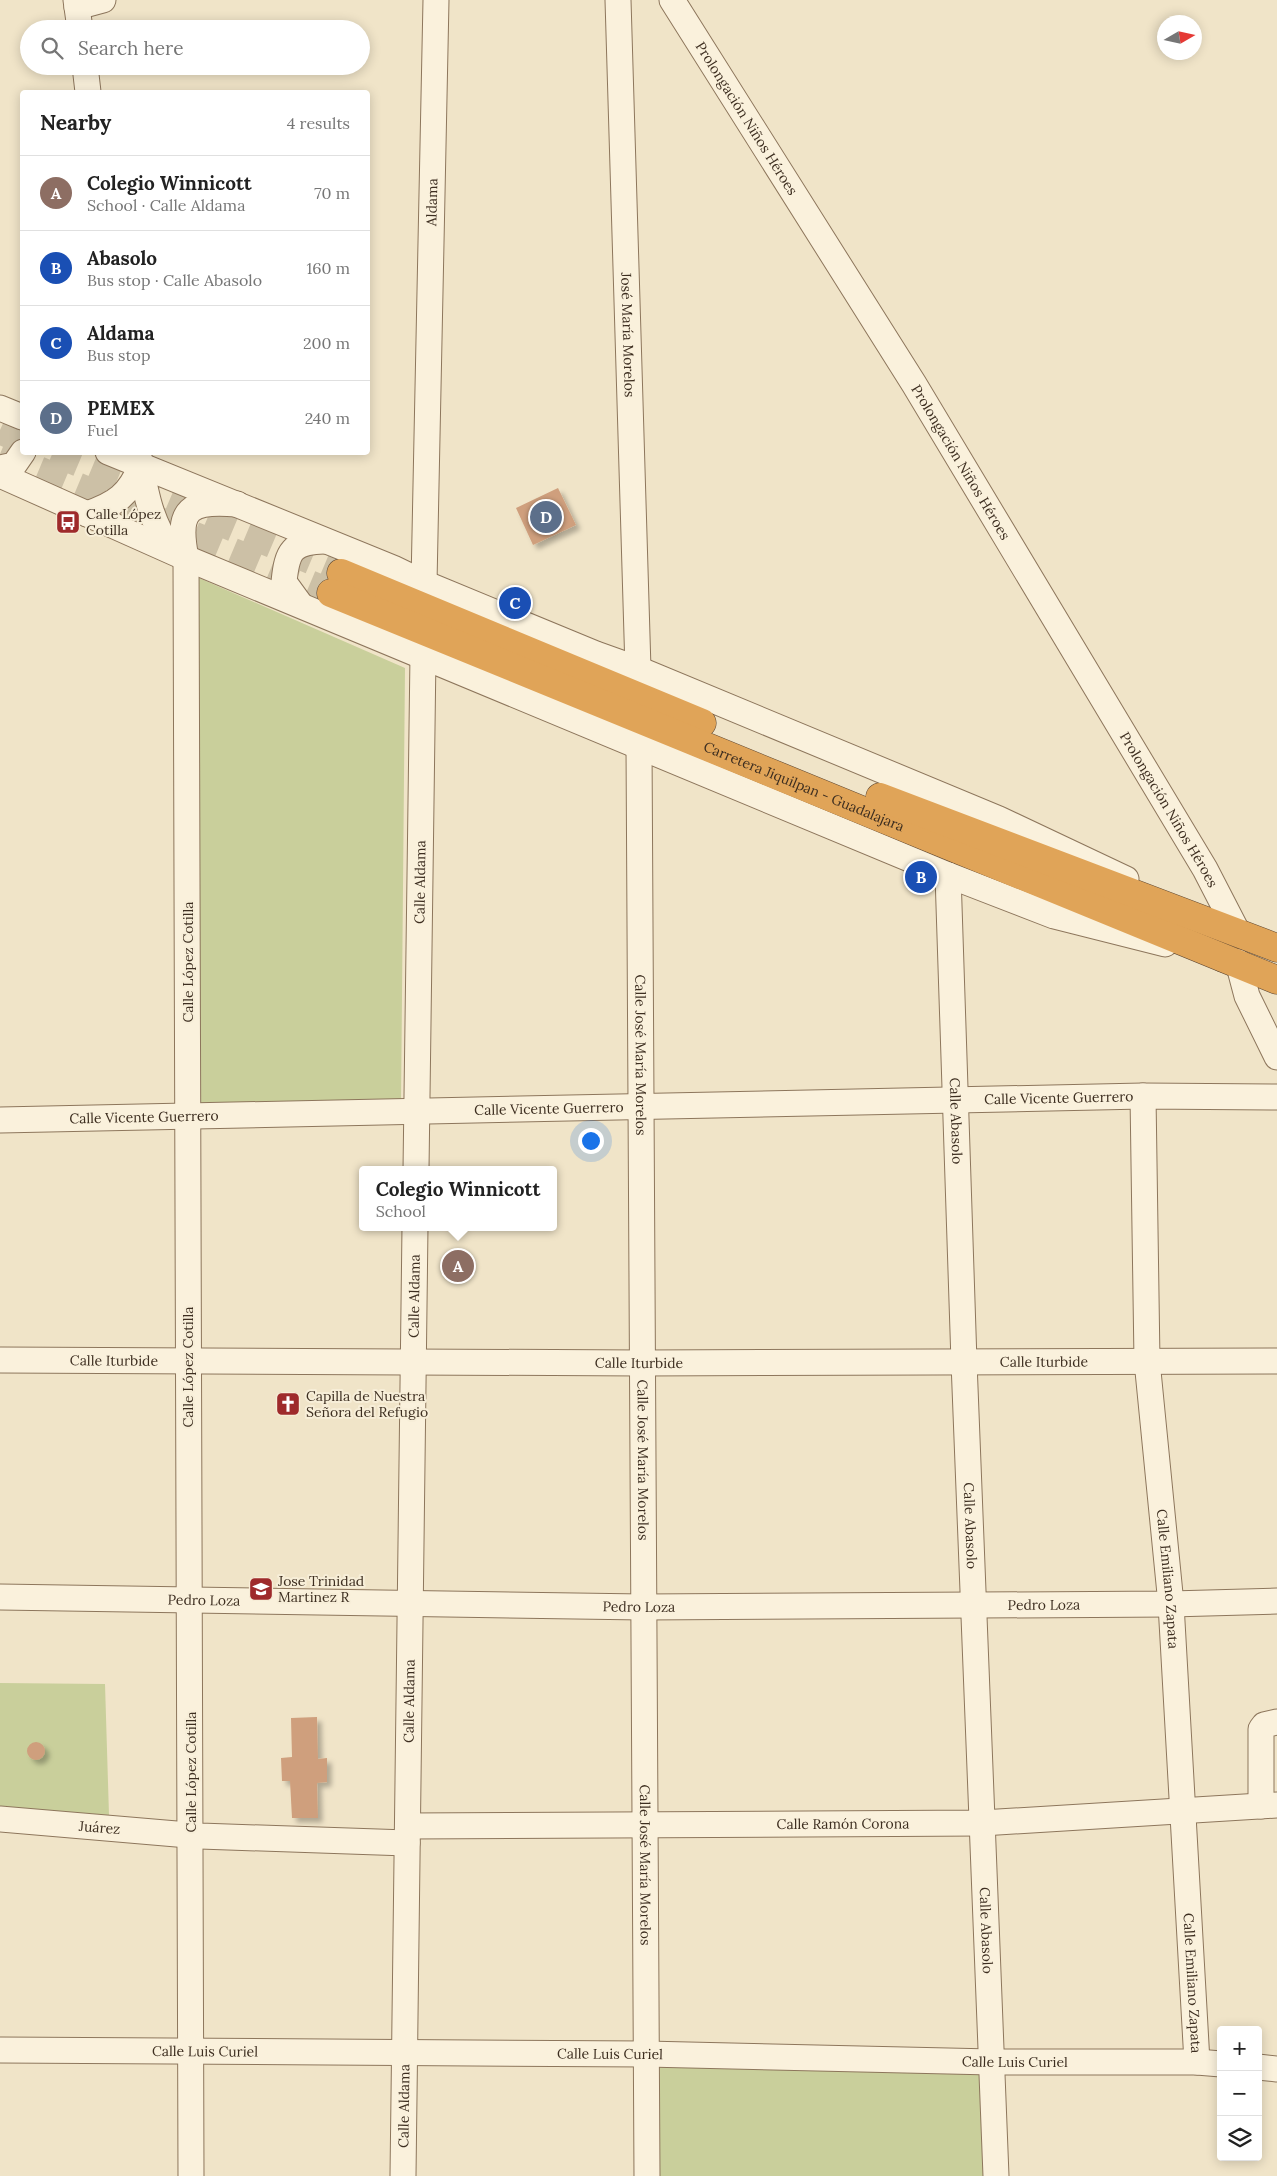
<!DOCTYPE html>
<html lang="en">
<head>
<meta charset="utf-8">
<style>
	:root { --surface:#fff; --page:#f6f6f6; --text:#222; --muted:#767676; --line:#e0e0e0; --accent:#9e2a2b }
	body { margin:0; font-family:Lora,serif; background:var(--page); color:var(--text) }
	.controls { position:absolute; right:15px; bottom:15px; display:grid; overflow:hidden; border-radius:5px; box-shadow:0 2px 12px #0003 }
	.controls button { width:45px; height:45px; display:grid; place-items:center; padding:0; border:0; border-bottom:1px solid var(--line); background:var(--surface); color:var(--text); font:25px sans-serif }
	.compass { position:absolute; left:1157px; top:15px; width:45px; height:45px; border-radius:50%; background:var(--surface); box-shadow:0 2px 12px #0003; rotate:81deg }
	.you { position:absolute; left:590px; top:1140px; width:18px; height:18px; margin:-12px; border:4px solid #fff; border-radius:50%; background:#1a73e8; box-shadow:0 0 0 8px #1a73e833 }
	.badge { display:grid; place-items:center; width:32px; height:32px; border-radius:50%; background:var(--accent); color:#fff; font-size:16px; font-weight:700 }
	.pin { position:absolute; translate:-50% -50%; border:2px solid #fff; box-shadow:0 1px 5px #0006 }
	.popup { position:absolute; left:359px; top:1166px; width:198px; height:65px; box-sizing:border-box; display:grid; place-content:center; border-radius:5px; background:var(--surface); filter:drop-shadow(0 1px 4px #0005); font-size:16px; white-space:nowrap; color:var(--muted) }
	.popup b { font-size:19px; color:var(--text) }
	.popup::after { content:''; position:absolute; left:50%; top:100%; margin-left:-10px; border:10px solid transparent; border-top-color:var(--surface) }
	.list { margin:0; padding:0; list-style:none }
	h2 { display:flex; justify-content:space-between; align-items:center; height:65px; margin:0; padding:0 20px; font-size:21px }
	h2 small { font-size:16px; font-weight:400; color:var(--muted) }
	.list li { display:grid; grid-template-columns:32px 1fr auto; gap:15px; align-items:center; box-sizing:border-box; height:75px; padding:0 20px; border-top:1px solid var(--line) }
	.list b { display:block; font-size:19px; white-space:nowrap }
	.list p { margin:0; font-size:16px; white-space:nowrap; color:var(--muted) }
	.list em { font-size:16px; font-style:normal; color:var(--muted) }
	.icon { flex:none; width:28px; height:28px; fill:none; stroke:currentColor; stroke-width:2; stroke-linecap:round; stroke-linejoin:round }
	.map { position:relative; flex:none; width:1277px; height:2176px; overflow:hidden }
	.search { position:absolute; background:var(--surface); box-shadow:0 2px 12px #0003; left:20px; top:20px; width:350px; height:55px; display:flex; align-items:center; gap:12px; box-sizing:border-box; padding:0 18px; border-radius:28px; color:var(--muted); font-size:19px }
	.panel { position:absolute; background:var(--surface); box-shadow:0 2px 12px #0003; left:20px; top:90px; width:350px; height:365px; border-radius:5px }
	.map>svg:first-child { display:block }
</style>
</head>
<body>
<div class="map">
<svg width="1277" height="2176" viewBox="0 0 1277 2176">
	<defs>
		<filter id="shadow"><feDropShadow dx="4.5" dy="4.5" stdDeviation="2.5" flood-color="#0004"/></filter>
	</defs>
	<rect width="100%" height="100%" fill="#f0e4c8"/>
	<path fill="#c9cf9b" d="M199 578 405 668 401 1105 198 1107Z
		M0 1683 105 1684 109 1815 0 1807Z
		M658 2065 983 2072 987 2176H658Z"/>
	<path fill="#cf9f7d" filter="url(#shadow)" d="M558 488 576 525 533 545 516 508Z
		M317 1717 318 1759 327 1758V1782L317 1783 318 1818H292L290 1781H282L281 1758 292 1757 291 1718Z
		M27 1751a9 9 0 1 1 18 0a9 9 0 1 1-18 0Z"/>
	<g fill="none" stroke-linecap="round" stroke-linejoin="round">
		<path stroke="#ccc0a6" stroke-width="28" stroke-dasharray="28 14" stroke-linecap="butt" d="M0 430 22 440
			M53 452 341 573
			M0 454 331 593"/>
		<defs>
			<g id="minor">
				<path d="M76 0 80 29"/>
				<path id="s1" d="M618 0 638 669"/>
				<path id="s2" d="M672 0 914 384 1205 869 1237 931"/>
				<path d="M77 7 103 0"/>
				<path d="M85 66 88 92"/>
				<path d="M0 408 22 417"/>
				<path d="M108 452 393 568 424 583 596 654 638 669 999 819 1126 879"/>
				<path d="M138 452C146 492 148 515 170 550"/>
				<path d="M0 468 14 465 23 452"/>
				<path d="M0 475 186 558 948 875 1054 916 1165 944"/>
				<path d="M87 514C116 504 129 495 141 466"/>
				<path id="s3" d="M424 583 436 0"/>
				<path d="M300 604 284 582C287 551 292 542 324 541"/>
				<path id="s4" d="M639 745 647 2176"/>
				<path id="s5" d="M948 875 964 1362 996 2176"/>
				<path d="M1223 959 1238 962 1247 996 1277 1057"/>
				<path id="s6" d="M1143 1096 1147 1361 1171 1604 1197 2062"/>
				<path id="s7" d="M0 1120 1143 1096 1277 1097"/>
				<path id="s8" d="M416 1170 423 655"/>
				<path id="s9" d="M0 1360 642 1363 1277 1361"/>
				<path id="s10" d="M0 1597 643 1607 1171 1604 1277 1601"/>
				<path d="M1261 1806V1729L1264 1725 1277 1722"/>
				<path id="s11" d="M0 1819 200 1836 407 1843"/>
				<path id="s12" d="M408 1826 982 1823 1277 1805"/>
				<path id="s13" d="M0 2050 646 2054 992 2062H1197L1221 2064"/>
				<path d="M1258 2067 1277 2069"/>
				<path d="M191 2176 186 558C176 508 190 500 237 504"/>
				<path id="s14" d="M403 2176 415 1227"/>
			</g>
			<g id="highway">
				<path d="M341 573 702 723"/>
				<path id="s15" d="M331 593 1277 980"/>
				<path d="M880 797 1277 948"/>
			</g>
		</defs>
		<use href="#minor" stroke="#8d765c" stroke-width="27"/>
		<use href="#highway" stroke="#5b4430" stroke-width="29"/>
		<use href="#minor" stroke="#faf1dc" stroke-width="25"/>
		<use href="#highway" stroke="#e0a458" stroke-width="28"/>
	</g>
	<defs>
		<symbol id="bus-square" viewBox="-11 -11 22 22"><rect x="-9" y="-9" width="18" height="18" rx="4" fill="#9e2a2b" stroke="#f7eed8"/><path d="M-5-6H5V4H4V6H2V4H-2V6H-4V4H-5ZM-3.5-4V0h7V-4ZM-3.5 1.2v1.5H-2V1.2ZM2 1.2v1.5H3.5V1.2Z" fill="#fff"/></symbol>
		<symbol id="church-square" viewBox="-11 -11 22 22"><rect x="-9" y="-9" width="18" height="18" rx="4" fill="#9e2a2b" stroke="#f7eed8"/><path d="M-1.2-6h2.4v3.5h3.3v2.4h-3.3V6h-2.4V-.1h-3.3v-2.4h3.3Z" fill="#fff"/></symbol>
		<symbol id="school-square" viewBox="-11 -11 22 22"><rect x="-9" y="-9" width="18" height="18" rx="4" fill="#9e2a2b" stroke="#f7eed8"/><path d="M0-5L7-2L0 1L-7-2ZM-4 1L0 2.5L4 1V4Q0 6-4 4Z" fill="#fff"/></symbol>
	</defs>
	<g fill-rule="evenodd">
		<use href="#bus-square" x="54" y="508" width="28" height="28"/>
		<use href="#church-square" x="274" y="1390" width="28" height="28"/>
		<use href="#school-square" x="247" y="1575" width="28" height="28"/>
	</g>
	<g text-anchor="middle" stroke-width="4" stroke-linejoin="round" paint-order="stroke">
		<g font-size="14" fill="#3d2e20" stroke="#f7eed8">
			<text dy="5" stroke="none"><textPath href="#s2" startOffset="140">Prolongación Niños Héroes</textPath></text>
			<text dy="5" stroke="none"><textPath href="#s3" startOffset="381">Aldama</textPath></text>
			<text dy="5" stroke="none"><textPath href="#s1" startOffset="335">José María Morelos</textPath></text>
			<text dy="5" stroke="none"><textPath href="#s2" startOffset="545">Prolongación Niños Héroes</textPath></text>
			<text dy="5" stroke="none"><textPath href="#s15" startOffset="511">Carretera Jiquilpan - Guadalajara</textPath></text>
			<text dy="5" stroke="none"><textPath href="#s2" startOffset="950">Prolongación Niños Héroes</textPath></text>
			<text dy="5" stroke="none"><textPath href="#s8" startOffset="288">Calle Aldama</textPath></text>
			<text transform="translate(188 962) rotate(-90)" y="5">Calle López Cotilla</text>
			<text dy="5" stroke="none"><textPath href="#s4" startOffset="310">Calle José María Morelos</textPath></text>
			<text dy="5" stroke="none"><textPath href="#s7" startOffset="1059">Calle Vicente Guerrero</textPath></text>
			<text dy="5" stroke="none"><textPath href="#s7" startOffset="549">Calle Vicente Guerrero</textPath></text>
			<text dy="5" stroke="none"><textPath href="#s7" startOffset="144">Calle Vicente Guerrero</textPath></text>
			<text dy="5" stroke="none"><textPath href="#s5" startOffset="246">Calle Abasolo</textPath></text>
			<text dy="5" stroke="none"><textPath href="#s14" startOffset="880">Calle Aldama</textPath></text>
			<text dy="5" stroke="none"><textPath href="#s9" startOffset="114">Calle Iturbide</textPath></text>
			<text dy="5" stroke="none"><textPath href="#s9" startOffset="1044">Calle Iturbide</textPath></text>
			<text dy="5" stroke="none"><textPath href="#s9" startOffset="639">Calle Iturbide</textPath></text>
			<text transform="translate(188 1367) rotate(-90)" y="5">Calle López Cotilla</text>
			<text dy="5" stroke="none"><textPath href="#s4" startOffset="715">Calle José María Morelos</textPath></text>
			<text dy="5" stroke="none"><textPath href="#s5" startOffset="651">Calle Abasolo</textPath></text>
			<text dy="5" stroke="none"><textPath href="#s6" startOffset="484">Calle Emiliano Zapata</textPath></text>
			<text dy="5" stroke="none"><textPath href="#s10" startOffset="204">Pedro Loza</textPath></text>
			<text dy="5" stroke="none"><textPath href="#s10" startOffset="1044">Pedro Loza</textPath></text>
			<text dy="5" stroke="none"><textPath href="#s10" startOffset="639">Pedro Loza</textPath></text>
			<text dy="5" stroke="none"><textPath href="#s14" startOffset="475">Calle Aldama</textPath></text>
			<text transform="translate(191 1772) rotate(-90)" y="5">Calle López Cotilla</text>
			<text dy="5" stroke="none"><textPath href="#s12" startOffset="435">Calle Ramón Corona</textPath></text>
			<text dy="5" stroke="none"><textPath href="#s11" startOffset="100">Juárez</textPath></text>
			<text dy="5" stroke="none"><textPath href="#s4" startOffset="1120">Calle José María Morelos</textPath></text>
			<text dy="5" stroke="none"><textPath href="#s5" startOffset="1056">Calle Abasolo</textPath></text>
			<text dy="5" stroke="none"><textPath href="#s6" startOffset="889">Calle Emiliano Zapata</textPath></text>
			<text dy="5" stroke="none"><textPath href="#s13" startOffset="205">Calle Luis Curiel</textPath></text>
			<text dy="5" stroke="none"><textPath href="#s13" startOffset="610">Calle Luis Curiel</textPath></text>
			<text dy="5" stroke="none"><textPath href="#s13" startOffset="1015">Calle Luis Curiel</textPath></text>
			<text dy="5" stroke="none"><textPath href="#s14" startOffset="70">Calle Aldama</textPath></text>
		</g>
		<g font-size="14" fill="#3d2e20" stroke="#f7eed8" text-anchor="start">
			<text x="86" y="519">Calle López<tspan x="86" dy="16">Cotilla</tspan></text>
			<text x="306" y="1401">Capilla de Nuestra<tspan x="306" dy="16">Señora del Refugio</tspan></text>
			<text x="278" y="1586">Jose Trinidad<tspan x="278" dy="16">Martinez R</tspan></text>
		</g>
	</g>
</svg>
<div class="controls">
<button>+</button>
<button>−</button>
<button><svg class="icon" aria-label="layers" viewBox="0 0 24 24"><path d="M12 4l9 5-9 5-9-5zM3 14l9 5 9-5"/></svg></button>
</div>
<svg class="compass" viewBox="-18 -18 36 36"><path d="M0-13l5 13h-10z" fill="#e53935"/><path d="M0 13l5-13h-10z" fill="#767676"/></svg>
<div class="you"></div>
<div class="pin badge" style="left:458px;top:1266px;background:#8d6e63">A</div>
<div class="popup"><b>Colegio Winnicott</b>School</div>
<div class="pin badge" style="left:921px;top:877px;background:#1a4fb4">B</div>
<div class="pin badge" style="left:515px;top:603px;background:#1a4fb4">C</div>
<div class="pin badge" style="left:546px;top:517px;background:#5c6f8a">D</div>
<div class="search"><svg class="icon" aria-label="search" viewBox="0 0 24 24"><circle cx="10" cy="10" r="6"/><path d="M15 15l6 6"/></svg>Search here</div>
<section class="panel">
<h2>Nearby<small>4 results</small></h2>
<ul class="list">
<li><span class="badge" style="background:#8d6e63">A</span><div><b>Colegio Winnicott</b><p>School · Calle Aldama</p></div><em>70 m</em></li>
<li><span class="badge" style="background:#1a4fb4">B</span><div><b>Abasolo</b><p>Bus stop · Calle Abasolo</p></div><em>160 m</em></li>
<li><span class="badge" style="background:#1a4fb4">C</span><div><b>Aldama</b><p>Bus stop</p></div><em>200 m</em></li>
<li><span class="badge" style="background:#5c6f8a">D</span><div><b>PEMEX</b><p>Fuel</p></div><em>240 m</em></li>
</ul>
</section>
</div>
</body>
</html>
